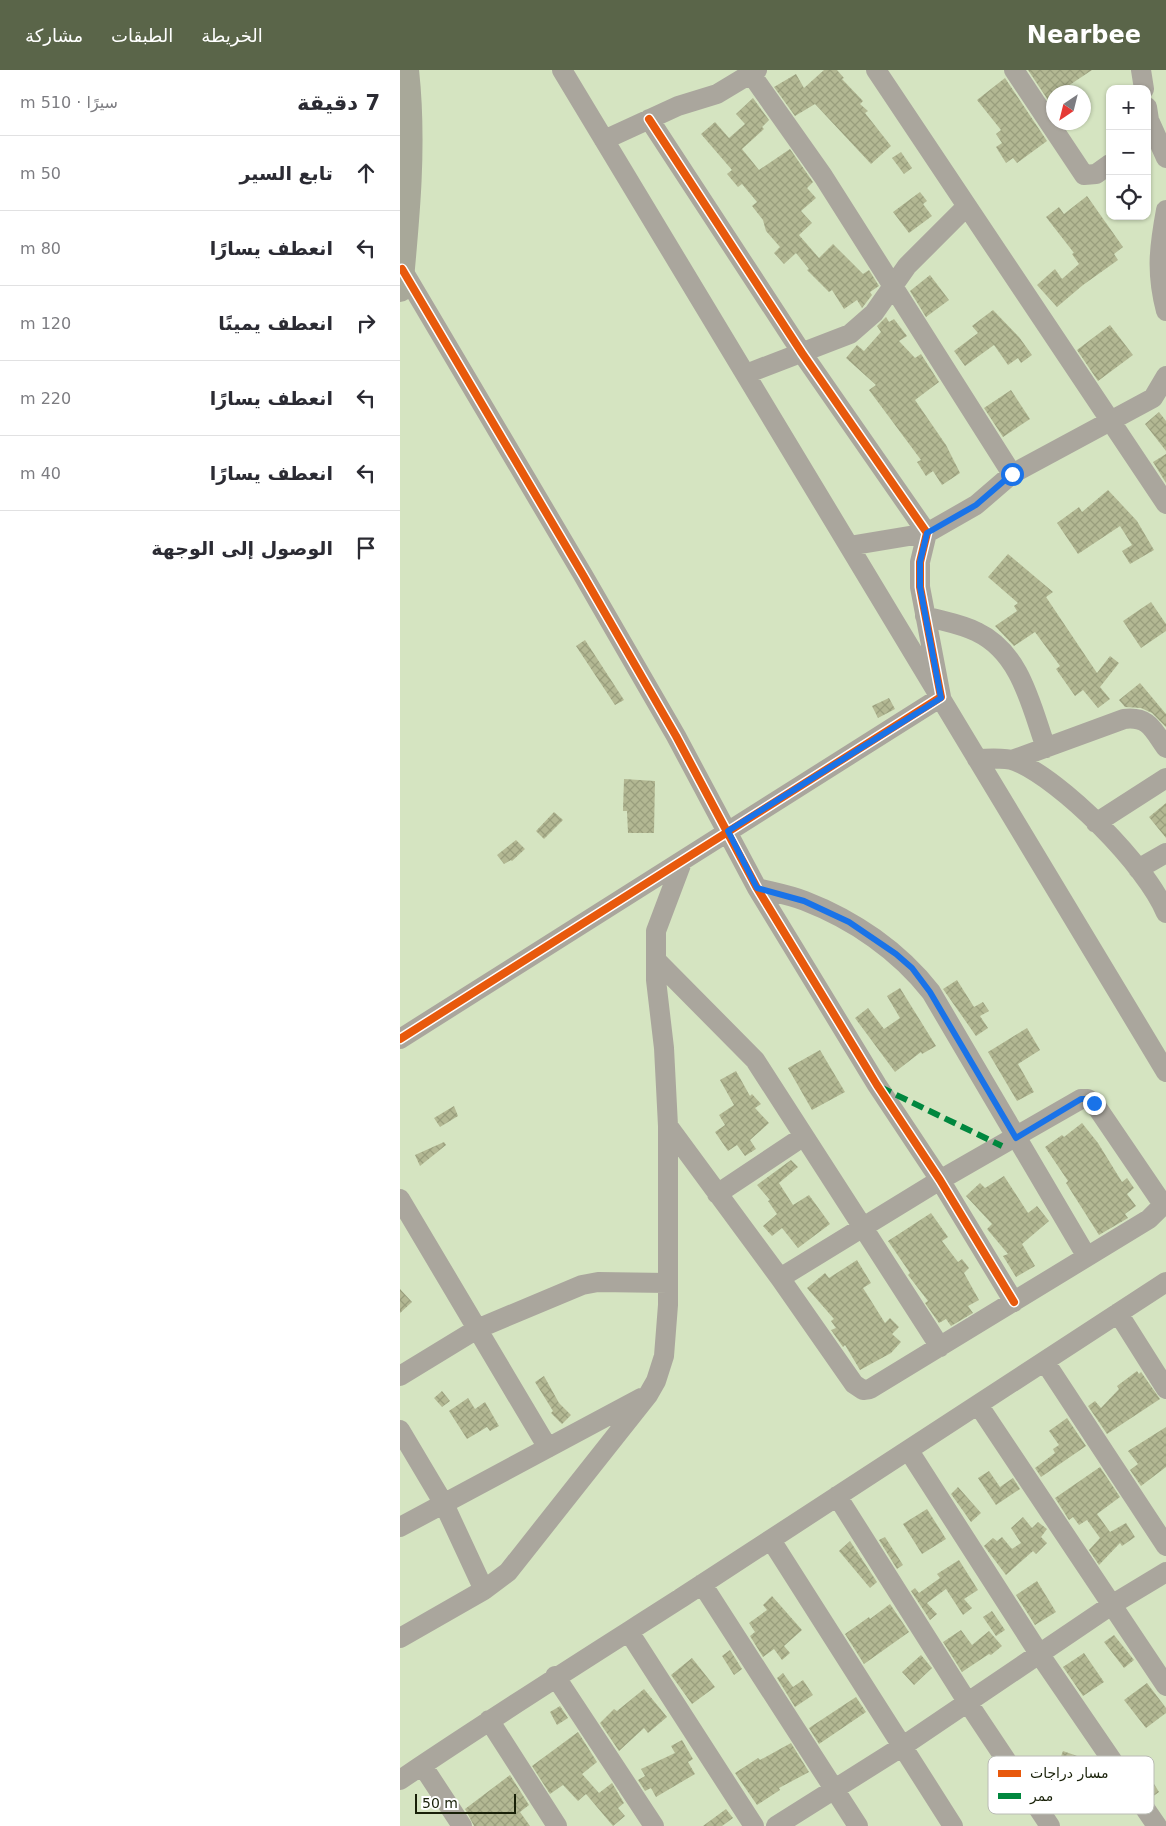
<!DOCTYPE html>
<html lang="ar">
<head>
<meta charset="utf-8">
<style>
	:root { --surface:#fff; --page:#f2f2f3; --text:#2b2b33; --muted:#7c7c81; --line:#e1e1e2; --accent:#5a6549 }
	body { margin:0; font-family:"DejaVu Sans","Noto Naskh Arabic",sans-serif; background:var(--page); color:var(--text); direction:rtl }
	.controls { position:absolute; right:15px; top:15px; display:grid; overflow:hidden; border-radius:10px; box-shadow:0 1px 4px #0004 }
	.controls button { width:45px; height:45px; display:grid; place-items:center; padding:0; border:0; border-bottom:1px solid var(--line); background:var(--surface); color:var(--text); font:25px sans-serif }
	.compass { position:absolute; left:646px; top:15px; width:45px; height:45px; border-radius:50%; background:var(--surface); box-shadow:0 1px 4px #0004; rotate:215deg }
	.scale { position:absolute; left:15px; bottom:12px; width:101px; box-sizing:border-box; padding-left:5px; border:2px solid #182008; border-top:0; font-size:14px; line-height:18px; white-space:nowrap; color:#182008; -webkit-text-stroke:4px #fff; paint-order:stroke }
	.stop { position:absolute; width:15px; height:15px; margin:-11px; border:4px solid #1a73e8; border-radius:50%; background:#fff }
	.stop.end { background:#1a73e8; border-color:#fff; box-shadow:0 1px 5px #0008 }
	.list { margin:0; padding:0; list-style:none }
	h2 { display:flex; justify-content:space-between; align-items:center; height:65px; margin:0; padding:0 20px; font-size:21px }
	h2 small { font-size:16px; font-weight:400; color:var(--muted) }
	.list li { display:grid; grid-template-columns:32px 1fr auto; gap:15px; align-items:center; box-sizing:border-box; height:75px; padding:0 20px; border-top:1px solid var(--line) }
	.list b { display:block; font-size:19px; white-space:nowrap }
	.list em { font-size:16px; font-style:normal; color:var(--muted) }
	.icon { flex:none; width:28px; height:28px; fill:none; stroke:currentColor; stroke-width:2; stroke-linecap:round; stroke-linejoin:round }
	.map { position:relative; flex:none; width:766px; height:1756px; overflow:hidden; direction:ltr }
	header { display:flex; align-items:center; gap:30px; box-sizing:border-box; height:70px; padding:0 25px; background:var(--accent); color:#fff }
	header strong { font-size:24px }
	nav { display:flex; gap:28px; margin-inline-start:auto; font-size:18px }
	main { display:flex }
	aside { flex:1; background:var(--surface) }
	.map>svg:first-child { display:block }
</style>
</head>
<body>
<header>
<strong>Nearbee</strong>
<nav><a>الخريطة</a><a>الطبقات</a><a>مشاركة</a></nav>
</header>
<main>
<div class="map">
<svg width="766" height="1756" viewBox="0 0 766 1756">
	<defs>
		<pattern id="building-cross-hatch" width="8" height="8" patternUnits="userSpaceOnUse" patternTransform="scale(1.25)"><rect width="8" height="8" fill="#b3b893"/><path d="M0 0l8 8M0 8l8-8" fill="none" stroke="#999e7d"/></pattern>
	</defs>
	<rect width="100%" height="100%" fill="#d5e4c1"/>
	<path fill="url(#building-cross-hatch)" d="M424 0H437L444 8 442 9 463 31 460 34 468 41 465 43 491 76 471 94 415 34 395 46 374 17 396 4 404 18Z
		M628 0H692L659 22H654V26L648 30Z
		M605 8 647 71 617 93 613 88 606 93 596 77 602 73 596 64 601 60 577 30Z
		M353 28 369 50 362 57 364 59 342 79 359 100 390 79 413 112 407 118 416 128 401 141 412 153 399 165 419 188 433 174 463 204 469 200 479 216 470 222 472 225 462 238 457 230 444 239 432 220 429 222 407 200 409 199 396 183 384 194 374 183 380 177 366 161 363 150 352 136 357 132 342 114 338 117 327 104 332 100 301 64 315 52 329 68 345 54 336 44Z
		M501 82 512 98 504 104 492 88Z
		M520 122 527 131 523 134 532 146 509 163 493 142Z
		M687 126 723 177 714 184 718 190 683 215 657 237 637 215 655 199 662 209 679 194 672 184 674 183 646 147 659 137 664 144Z
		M530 205 549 230 526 247 510 221Z
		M593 240 619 267 632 285 621 293 618 288 608 295 594 275 565 296 554 281 578 263 572 256Z
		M486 247 489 252 494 249 507 266 499 271 515 288 521 284 539 312 515 330 546 375 560 403 542 415 533 401 526 406 517 392 521 390 469 320 476 315 446 288 457 275 464 281 481 262 477 256Z
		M710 255 733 285 698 311 677 280Z
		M611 320 630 349 603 367 584 338Z
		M759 342 766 351V381L745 354Z
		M766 384V413L753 392Z
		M708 420 737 451 754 480 730 494 722 481 732 475 720 456 678 484 657 453 679 437 682 442Z
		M608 484 653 522 646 527 697 603 710 586 719 593 700 617 710 629 698 638 683 620 675 626 656 599 660 596 635 562 614 576 595 556 617 541 614 536 618 533 588 507Z
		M751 532 766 554V561L741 578 723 551Z
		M185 570 224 630 215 635 176 576Z
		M740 613 766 644V657L752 643 741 638 725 637 719 630Z
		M489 628 495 639 478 648 472 636Z
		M224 709 255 711 254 763H228L227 741H223Z
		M766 733V768L749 747Z
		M154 742 163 750 144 769 136 761Z
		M116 770 125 779 112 791 111 790 104 794 97 785Z
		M557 910 574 937 583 932 589 941 580 946 588 958 576 966 543 919Z
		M500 918 536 976 522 984 521 982 495 1002 455 948 468 938 484 959 500 948 487 926Z
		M627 958 640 980 618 994 634 1022 617 1031 588 982Z
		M420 980 445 1022 412 1040 388 998Z
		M336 1001 350 1026 352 1024 361 1034 355 1038 369 1053 350 1070 356 1079 345 1086 337 1075 328 1081 315 1062 325 1055 319 1045 334 1035 320 1010Z
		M54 1036 58 1046 40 1057 34 1048Z
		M682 1053 698 1073 722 1112 727 1108 734 1118 727 1124 736 1136 725 1144 728 1148 699 1165 666 1113 668 1111 645 1077 662 1065 664 1067Z
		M44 1072 46 1075 20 1096 15 1085Z
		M391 1090 398 1097 379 1113 393 1135 409 1125 430 1154 398 1178 382 1158 372 1166 363 1156 377 1144 368 1131 370 1130 357 1115Z
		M604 1106 628 1143 637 1136 649 1151 622 1174 635 1196 616 1207 603 1186 608 1184 587 1159 592 1154 566 1126 580 1113 585 1118Z
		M531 1143 548 1167 542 1171 558 1192 562 1189 569 1198 564 1203 579 1230 568 1236 573 1243 551 1256 546 1249 539 1253 525 1233 528 1231 508 1205 510 1203 488 1171Z
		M457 1190 471 1213 463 1218 485 1253 490 1248 499 1257 492 1264 501 1272 491 1283 460 1300 445 1275 443 1277 431 1260 436 1258 431 1251 434 1249 407 1218 425 1203 429 1208Z
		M0 1219 12 1232 0 1243Z
		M737 1301 739 1304 741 1302 760 1329 707 1364 688 1336 695 1331 701 1338 719 1319 717 1316Z
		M144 1306 159 1333 171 1345 162 1354 151 1343 153 1341 135 1312Z
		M42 1321 50 1331 42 1337 34 1328Z
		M68 1328 75 1339 85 1332 99 1356 90 1361 87 1357 67 1369 49 1341Z
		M667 1348 686 1376 641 1407 635 1398 655 1383 653 1379 659 1375 649 1361Z
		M766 1357V1397L741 1416 730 1400 738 1394 728 1381Z
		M700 1397 720 1427 697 1444 710 1462 726 1453 735 1467 722 1476 720 1473 699 1495 689 1480 700 1468 687 1450 679 1455 673 1447 669 1450 655 1428Z
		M589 1401 600 1417 613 1408 620 1419 596 1435 578 1408Z
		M558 1417 581 1443 571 1452 551 1424Z
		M527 1439 546 1469 522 1484 503 1454Z
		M623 1447 632 1458 638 1452 647 1459 641 1467 647 1473 636 1484 633 1481 606 1505 584 1476 593 1468 597 1471 602 1467 612 1479 621 1473 611 1458Z
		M485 1467 503 1495 497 1499 479 1470Z
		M450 1471 477 1512 470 1518 439 1481Z
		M559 1490 578 1520 564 1529 572 1538 563 1545 546 1519 527 1533 537 1544 530 1550 511 1521 515 1518 519 1523 540 1508 537 1504Z
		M637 1511 656 1542 635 1555 616 1525Z
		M372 1526 402 1560 384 1576 390 1583 382 1590 374 1579 363 1587 350 1566 355 1562 349 1553 367 1540 363 1535Z
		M490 1534 509 1562 464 1594 445 1564 469 1547 470 1549Z
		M592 1541 605 1560 596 1566 583 1547Z
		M561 1560 572 1575 589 1561 602 1576 591 1585 589 1584 562 1602 543 1572Z
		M714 1565 734 1590 724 1598 704 1572Z
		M330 1580 342 1599 334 1605 322 1586Z
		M684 1583 704 1612 683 1626 663 1597Z
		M521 1585 532 1598 514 1615 502 1602Z
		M292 1588 315 1617 292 1634 271 1605Z
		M383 1603 393 1617 403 1610 413 1625 395 1637 377 1608Z
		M747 1613 766 1638V1643L746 1658 724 1630Z
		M244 1619 267 1647 248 1663 244 1658 219 1681 200 1653 214 1639 217 1641Z
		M456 1627 466 1642 419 1674 409 1658Z
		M160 1636 168 1648 157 1655 150 1642Z
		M178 1662 197 1692 182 1704 199 1723 212 1713 224 1733 218 1738 225 1746 213 1756 186 1724 178 1731 163 1715 150 1724 132 1696Z
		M282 1670 293 1689 288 1692 295 1704 256 1727 251 1718 245 1721 238 1710 245 1706 241 1699 275 1683 271 1676Z
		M391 1673 409 1702 379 1718 380 1720 357 1735 335 1703 358 1688 360 1690Z
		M663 1681 680 1687 674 1703 657 1697Z
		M740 1691 759 1722 752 1727 731 1697Z
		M110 1705 129 1735 120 1742 130 1756H74L65 1739Z
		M326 1739 333 1748 322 1756H303Z"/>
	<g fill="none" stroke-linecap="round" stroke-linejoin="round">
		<path stroke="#aaa69d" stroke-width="20" d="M162 0 766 1002
			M476 0 766 434
			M614 0 684 105 696 104 710 94
			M741 0 744 19
			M351 4 423 106 612 404
			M747 37 749 50 766 88
			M204 70 278 36 317 24 357 0
			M766 140C759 178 756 203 766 241
			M2 199 183 505 276 666 357 818 477 1015 540 1110 614 1232
			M346 304 450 264 474 243 507 196 567 136
			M449 476 527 463 576 435 612 404 753 328 766 306
			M525 546C542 551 562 554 577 562 621 583 631 636 646 678
			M577 689C588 689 604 687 615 691 662 710 747 796 766 843
			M612 690 724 649C749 646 753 660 766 678
			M696 753 766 708
			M738 799 766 783
			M357 818C373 822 390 825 405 831 454 850 499 881 531 922L687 1187
			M256 890 355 990 540 1277
			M0 969 541 627 520 517V492L527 463 402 283 249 49
			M268 1056 380 1208 454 1314 463 1320 470 1319 749 1149 760 1138V1130L694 1033 688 1029H681L540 1110 380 1208
			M317 1124 404 1066
			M0 1129 148 1378
			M718 1243 766 1319
			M645 1292 766 1476
			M0 1306 77 1259 182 1215 198 1212 268 1213
			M579 1336 766 1616
			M0 1360 44 1434 84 1520
			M509 1381 640 1585 757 1756
			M437 1426 568 1633 650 1756
			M0 1457 241 1328
			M371 1470 553 1756
			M302 1514 458 1756
			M229 1562 354 1756
			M0 1568 84 1520 108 1502 248 1325 256 1311 264 1286 268 1235V1056L264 978 256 910V861L282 792
			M155 1606 254 1756
			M89 1650 157 1756
			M22 1695 62 1756
			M0 1710C93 1647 187 1588 281 1528 443 1423 605 1318 766 1212
			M376 1756 503 1676 713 1534 766 1502"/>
		<path stroke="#a8a899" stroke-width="26" d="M0 219C7 146 14 73 6 0"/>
		<path stroke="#00873e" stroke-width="6" stroke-dasharray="12 6" stroke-linecap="butt" d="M480 1017 602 1076"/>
		<defs>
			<path id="cycleway" d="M2 199 183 505 276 666 357 818 477 1015 540 1110 614 1232
				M0 969 541 627 520 517V492L527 463 402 283 249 49"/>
		</defs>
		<use href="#cycleway" stroke="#fff" stroke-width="11"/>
		<use href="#cycleway" stroke="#e8590c" stroke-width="8"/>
	</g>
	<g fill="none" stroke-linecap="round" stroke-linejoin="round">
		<path stroke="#1a73e8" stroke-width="6" d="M612 404 576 435 527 463 520 492V517L541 628 328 761 357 818 404 831 449 852 496 884 512 898 530 922 616 1068 681 1029H688L694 1033"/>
	</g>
	<rect x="588" y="1686" width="166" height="58" rx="8" fill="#fff" stroke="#babcb5" stroke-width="1"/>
	<rect x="598" y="1700" width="23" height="7" fill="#e8590c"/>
	<rect x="598" y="1723" width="23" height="6" fill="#00873e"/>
	<g font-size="14" fill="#182008">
		<text x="630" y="1708">مسار دراجات</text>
		<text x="630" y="1731">ممر</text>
	</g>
</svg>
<div class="controls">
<button>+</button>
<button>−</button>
<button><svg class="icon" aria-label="locate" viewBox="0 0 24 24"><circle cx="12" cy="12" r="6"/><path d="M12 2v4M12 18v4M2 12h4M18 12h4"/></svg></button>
</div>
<svg class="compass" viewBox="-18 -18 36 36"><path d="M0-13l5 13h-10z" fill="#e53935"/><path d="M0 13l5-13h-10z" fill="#7c7c81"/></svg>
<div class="scale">50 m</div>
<div class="stop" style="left:612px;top:404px"></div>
<div class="stop end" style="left:694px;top:1033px"></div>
</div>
<aside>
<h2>7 دقيقة<small>سيرًا · 510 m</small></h2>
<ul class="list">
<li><svg class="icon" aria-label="ahead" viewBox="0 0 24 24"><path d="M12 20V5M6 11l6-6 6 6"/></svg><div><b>تابع السير</b></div><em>50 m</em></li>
<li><svg class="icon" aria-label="left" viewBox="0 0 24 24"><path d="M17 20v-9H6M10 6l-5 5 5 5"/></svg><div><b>انعطف يسارًا</b></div><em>80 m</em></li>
<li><svg class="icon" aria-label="right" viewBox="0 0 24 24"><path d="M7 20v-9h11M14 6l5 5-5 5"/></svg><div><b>انعطف يمينًا</b></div><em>120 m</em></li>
<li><svg class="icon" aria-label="left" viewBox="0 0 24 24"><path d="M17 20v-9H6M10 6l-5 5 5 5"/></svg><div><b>انعطف يسارًا</b></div><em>220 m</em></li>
<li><svg class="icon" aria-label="left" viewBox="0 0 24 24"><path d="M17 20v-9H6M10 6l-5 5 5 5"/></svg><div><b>انعطف يسارًا</b></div><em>40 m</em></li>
<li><svg class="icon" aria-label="arrive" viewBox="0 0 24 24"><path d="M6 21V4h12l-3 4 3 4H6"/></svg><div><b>الوصول إلى الوجهة</b></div></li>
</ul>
</aside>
</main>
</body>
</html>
